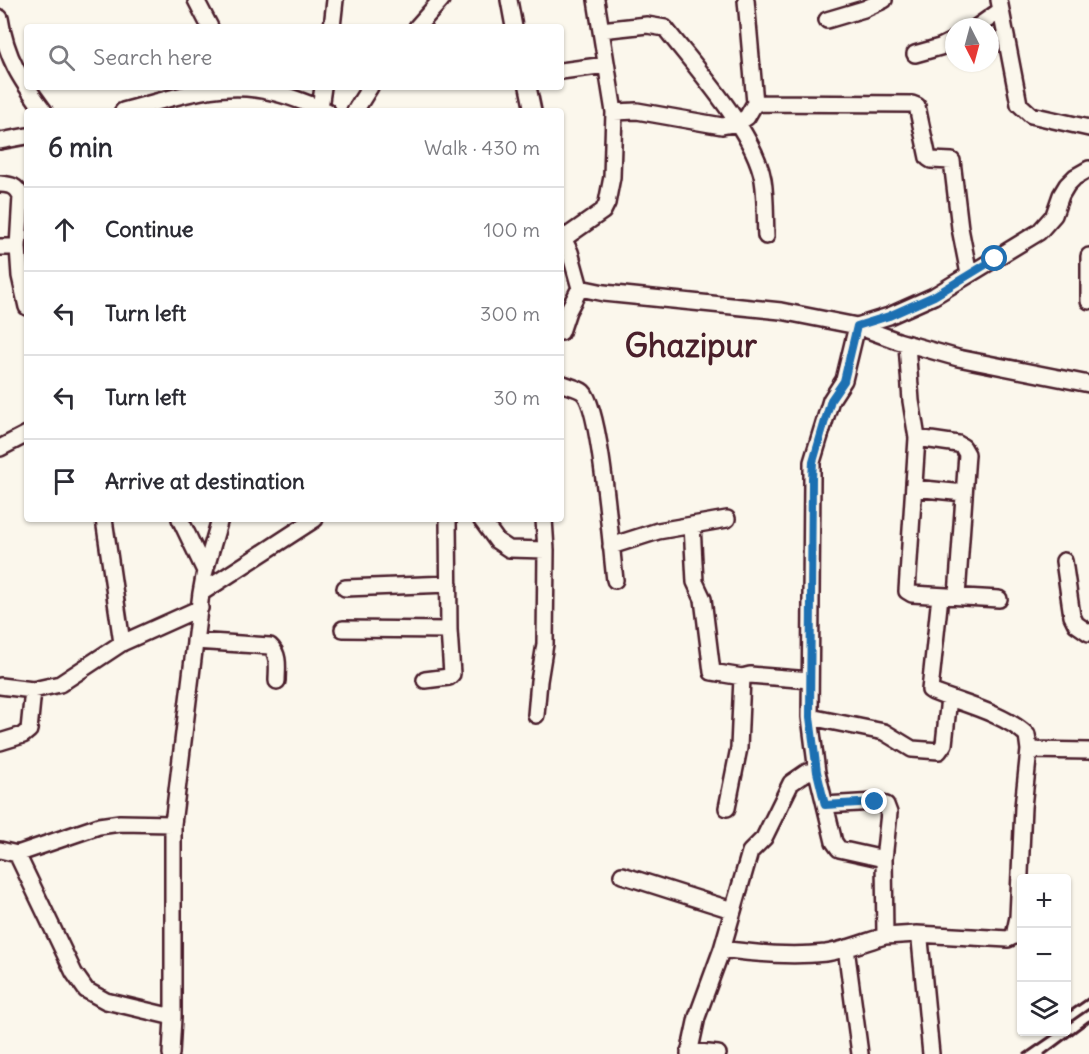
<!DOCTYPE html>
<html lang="en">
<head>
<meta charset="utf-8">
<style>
	:root { --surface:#fff; --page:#f7f7f7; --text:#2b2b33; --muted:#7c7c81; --line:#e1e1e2 }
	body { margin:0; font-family:Delius,sans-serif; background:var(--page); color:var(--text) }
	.controls { position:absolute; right:18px; bottom:18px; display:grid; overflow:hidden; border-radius:6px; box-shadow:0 2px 4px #0004 }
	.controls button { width:54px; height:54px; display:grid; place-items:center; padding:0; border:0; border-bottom:2px solid var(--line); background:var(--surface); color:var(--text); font:30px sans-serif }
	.compass { position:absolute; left:945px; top:18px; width:54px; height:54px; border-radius:50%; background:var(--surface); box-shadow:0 2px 4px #0004; rotate:174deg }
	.stop { position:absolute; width:18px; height:18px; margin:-14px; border:4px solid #1f6fb2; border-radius:50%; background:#fff }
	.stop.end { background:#1f6fb2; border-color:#fff; box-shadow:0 2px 6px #0008 }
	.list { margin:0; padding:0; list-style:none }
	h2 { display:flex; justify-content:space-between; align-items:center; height:78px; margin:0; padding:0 24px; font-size:26px }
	h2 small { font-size:20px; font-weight:400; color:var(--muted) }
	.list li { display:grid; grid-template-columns:39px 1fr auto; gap:18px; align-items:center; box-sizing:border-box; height:84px; padding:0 24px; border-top:2px solid var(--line) }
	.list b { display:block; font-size:22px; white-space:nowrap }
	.list em { font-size:20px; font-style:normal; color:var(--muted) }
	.icon { flex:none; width:33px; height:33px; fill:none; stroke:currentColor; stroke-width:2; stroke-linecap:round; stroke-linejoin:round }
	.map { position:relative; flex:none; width:1089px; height:1054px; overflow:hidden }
	.search { position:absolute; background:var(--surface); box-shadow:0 2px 4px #0004; left:24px; top:24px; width:540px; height:66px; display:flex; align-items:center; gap:15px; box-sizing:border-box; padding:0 21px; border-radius:6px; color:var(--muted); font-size:22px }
	.panel { position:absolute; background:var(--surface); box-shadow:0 2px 4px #0004; left:24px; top:108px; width:540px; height:414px; border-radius:6px }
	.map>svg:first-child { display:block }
</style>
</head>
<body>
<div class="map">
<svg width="1089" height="1054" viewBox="0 0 1089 1054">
	<rect width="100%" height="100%" fill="#fbf7ec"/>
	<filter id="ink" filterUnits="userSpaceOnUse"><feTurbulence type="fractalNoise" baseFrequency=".0167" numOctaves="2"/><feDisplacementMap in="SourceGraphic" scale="12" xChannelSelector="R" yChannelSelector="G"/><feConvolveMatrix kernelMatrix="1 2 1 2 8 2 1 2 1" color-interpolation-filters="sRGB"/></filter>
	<g filter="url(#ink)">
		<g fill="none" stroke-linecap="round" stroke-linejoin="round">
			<defs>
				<path id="minor" d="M196 0 210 27
					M509 0 514 27
					M999 0 1019 104 1031 115 1089 128
					M0 18C6 58 21 80 44 111
					M827 20 864 9 884 0
					M332 27 335 0
					M417 27 441 0
					M977 27 1001 10
					M601 30 647 25 665 28C695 67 755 132 763 180 766 198 765 218 766 236
					M915 54 940 47 954 40
					M561 71 606 65
					M528 87 533 111
					M755 103 912 104 917 106 928 158 931 160 952 161 960 228 969 274
					M320 108 323 87
					M123 111C166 100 211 83 256 89 280 92 304 102 327 111
					M355 111 370 87
					M614 112 637 111 722 126 738 123 747 117 755 103 746 0
					M0 141 27 136
					M0 184C11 185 16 185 21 196L18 247 20 276 27 307
					M561 234 570 252 580 288 604 293 781 311 857 326 898 341 958 358 1089 384
					M563 239 603 211 607 203 612 177 614 112 596 0
					M0 247H18
					M1089 256V301
					M561 332 568 311 580 288
					M907 344 911 401 917 438 907 591 912 594 999 599
					M561 383C567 386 578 388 583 392 601 408 611 549 615 580
					M917 438 958 444 963 447 967 454 957 596
					M0 448 27 434
					M914 488 964 493
					M104 519 122 643
					M180 519 205 571
					M481 519 497 541 509 549 546 550
					M692 525 695 582 703 599 712 672 742 677
					M611 546 658 531 727 519
					M1064 561 1072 616 1076 624 1089 633
					M345 588 449 584
					M201 593 205 571 220 519
					M343 629 449 630
					M195 641 270 646C280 655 277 669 277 681
					M425 680 449 677 452 674 449 630 448 519
					M0 686 33 690 60 684 122 643 200 608
					M536 715 539 681 545 644 546 550 544 519
					M810 717 884 732 912 749 939 751 944 744 949 698
					M0 742 23 735 29 730 33 690
					M1029 750 1089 751
					M817 772H807L791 783 764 838 750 852 722 949C757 954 791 957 826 953 846 950 865 942 885 936
					M825 805 875 802 886 805 889 813 884 859
					M727 808 739 748 742 677 750 675 810 680
					M0 850 17 854 74 973 86 990 106 1001 173 1017
					M17 854 99 826 120 823 173 824
					M622 875 732 910
					M917 934 1008 939 1014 936 1018 917 1023 807 1029 750 1027 735C1005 714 961 703 933 692L930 690 940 596
					M846 948 860 1054
					M689 1051 718 1054
					M171 1054 173 1017V824L201 593 315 519
					M689 1054 697 1017 722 949
					M931 1054 920 940 917 934 885 936 884 859 839 849 834 842 817 772 810 717 812 478V462L831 400 844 380 857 326 889 316 934 296 1039 232 1054 215 1061 195 1067 185 1075 177 1089 169"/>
			</defs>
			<use href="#minor" stroke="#4a1f2b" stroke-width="20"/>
			<use href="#minor" stroke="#fbf7ec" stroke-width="15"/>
			<path stroke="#4a1f2b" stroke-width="3" d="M1066 1014 1089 998
				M1066 1025 1089 1009
				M1025 1054 1057 1032
				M1045 1054 1089 1021"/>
		</g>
	</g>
	<g fill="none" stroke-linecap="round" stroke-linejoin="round" filter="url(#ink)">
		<path stroke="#1f6fb2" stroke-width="8" d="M875 802 825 805 817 772 810 717 812 478 813 462 831 400 844 381 857 326 889 316 934 296 995 259"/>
	</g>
	<g text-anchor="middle" stroke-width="5" stroke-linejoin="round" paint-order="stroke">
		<g font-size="32" font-weight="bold" fill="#4a1f2b" stroke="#fbf7ec">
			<text x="691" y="357">Ghazipur</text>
		</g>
	</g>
</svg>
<div class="controls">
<button>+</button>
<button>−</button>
<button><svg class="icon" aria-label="layers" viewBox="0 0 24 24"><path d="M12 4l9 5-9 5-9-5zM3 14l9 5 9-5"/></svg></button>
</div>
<svg class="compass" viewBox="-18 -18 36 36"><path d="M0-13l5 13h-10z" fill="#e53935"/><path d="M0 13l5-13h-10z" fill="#7c7c81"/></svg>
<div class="stop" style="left:995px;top:259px"></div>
<div class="stop end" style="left:875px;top:802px"></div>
<div class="search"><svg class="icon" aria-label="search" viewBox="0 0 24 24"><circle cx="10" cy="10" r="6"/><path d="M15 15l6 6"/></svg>Search here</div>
<section class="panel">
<h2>6 min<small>Walk · 430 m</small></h2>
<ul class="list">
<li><svg class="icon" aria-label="ahead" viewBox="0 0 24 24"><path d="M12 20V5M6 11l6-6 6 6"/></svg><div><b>Continue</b></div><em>100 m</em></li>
<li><svg class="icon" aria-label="left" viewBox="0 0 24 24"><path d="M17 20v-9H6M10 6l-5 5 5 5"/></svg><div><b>Turn left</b></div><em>300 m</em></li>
<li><svg class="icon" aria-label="left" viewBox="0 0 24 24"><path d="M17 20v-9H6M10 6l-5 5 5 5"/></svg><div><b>Turn left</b></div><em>30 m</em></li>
<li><svg class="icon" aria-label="arrive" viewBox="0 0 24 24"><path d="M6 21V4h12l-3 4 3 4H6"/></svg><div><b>Arrive at destination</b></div></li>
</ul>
</section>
</div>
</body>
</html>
